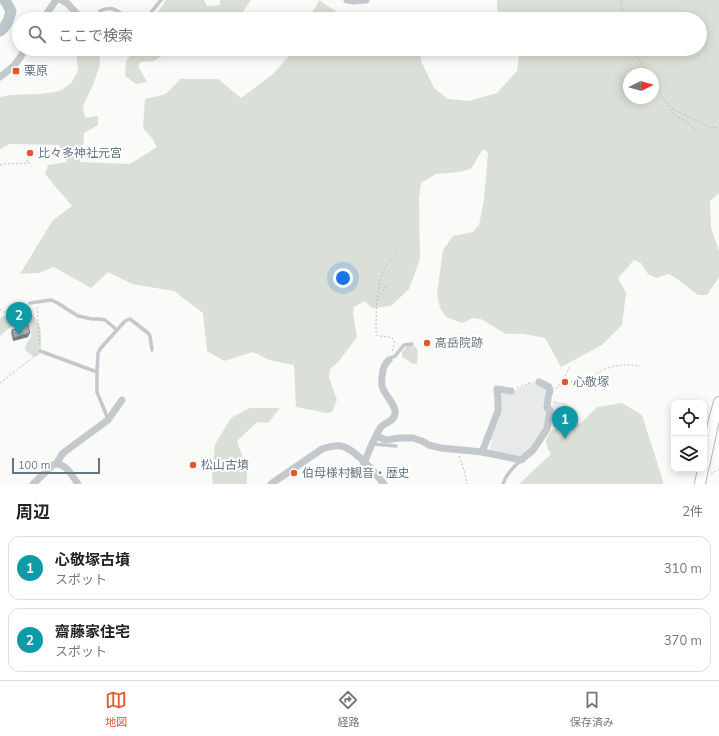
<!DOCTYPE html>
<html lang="ja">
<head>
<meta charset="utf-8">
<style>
	:root { --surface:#fff; --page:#f6f6f6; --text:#222; --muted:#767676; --line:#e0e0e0; --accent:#e4572e }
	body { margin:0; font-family:Mulish,"Noto Sans JP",sans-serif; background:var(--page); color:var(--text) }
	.controls { position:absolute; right:12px; bottom:12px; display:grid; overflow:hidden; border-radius:8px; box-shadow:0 2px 10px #0003 }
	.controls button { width:36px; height:36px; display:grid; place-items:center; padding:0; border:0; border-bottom:1px solid var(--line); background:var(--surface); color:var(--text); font:20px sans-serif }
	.compass { position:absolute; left:623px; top:68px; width:36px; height:36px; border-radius:50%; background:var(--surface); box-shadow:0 2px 10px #0003; rotate:85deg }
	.scale { position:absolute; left:12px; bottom:10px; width:88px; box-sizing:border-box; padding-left:4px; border:2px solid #657683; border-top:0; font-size:11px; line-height:14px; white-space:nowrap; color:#657683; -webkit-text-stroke:3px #fff; paint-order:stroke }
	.you { position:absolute; left:343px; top:278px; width:14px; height:14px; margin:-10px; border:3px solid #fff; border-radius:50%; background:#1a73e8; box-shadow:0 0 0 6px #1a73e833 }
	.badge { display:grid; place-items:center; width:26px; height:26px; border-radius:50%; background:var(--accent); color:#fff; font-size:13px; font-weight:700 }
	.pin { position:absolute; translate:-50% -33px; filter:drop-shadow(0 1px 2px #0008) }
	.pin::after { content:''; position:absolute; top:21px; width:14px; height:12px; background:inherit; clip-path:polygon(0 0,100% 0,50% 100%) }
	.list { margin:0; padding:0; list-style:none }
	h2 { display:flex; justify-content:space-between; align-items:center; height:52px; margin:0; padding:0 16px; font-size:17px }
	h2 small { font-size:13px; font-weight:400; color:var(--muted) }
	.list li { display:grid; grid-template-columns:26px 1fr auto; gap:12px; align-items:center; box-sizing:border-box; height:64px; margin:0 8px 8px; padding:0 8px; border:1px solid var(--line); border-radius:12px }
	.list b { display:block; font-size:15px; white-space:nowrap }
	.list p { margin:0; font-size:13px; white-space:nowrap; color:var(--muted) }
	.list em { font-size:13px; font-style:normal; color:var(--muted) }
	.icon { flex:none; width:22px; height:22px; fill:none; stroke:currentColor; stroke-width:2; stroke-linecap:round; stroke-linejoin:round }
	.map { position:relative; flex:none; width:719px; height:484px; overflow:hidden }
	.search { position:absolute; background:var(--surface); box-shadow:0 2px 10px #0003; left:12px; right:12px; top:12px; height:44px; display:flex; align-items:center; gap:10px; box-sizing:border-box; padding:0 14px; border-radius:22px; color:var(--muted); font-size:15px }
	.sheet { height:196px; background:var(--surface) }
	nav { display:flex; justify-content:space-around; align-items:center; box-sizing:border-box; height:56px; border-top:1px solid var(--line); background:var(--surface); font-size:11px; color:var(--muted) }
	nav a { display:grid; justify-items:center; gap:2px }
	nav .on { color:var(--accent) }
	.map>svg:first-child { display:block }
</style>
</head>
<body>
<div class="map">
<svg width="719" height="484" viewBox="0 0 719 484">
	<rect width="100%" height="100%" fill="#fafaf8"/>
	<path fill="#e8e9e9" d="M534 382H537L548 389V414L546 427 537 442 521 458 489 451 492 441 490 440 500 391 509 393Z
		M553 401 567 403V405L574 418 552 417Z"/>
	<path fill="#dadfd7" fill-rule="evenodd" d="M166 0H204L207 6 220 5V0H251L238 19H143L159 11Z
		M319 0 329 7 341 14 365 17 366 19H309Z
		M497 0H719V193L710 201 711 228 719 251V277L707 295H698L676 278 668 274 656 278 648 274 641 263 634 260 618 278 626 293 622 325 602 345 561 367 545 338 524 334H506L481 319 473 318 462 323 446 317 440 308 437 294 443 250 453 236 473 232 479 225 484 200 488 153 483 149 471 169 459 172 436 174 421 183 419 200 420 259 409 289 391 306 372 308 365 301 354 307 353 313 357 337 339 361 330 369 329 378 337 400 332 412 327 413 296 407 294 365 269 360 253 352 224 361 207 351 203 313 174 291 132 284 108 272 91 288 54 267 39 273 20 274 53 220 72 206 45 174 48 165 67 162 65 155 59 145 10 144 0 149V97L10 95 38 94 55 92 62 90 72 82 78 70 76 49H99L100 65 93 85 83 106 85 118 98 116V125L84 133 83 150 80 162 130 164 157 147 152 138 143 128 145 99 166 94 180 79H218L241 98 273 74 295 49H381L387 52 390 49H420L421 61 434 88 448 99 469 101 497 93 517 71 520 49H700V19H503L497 10ZM629 74H653V98H629Z
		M132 49H162L164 54 154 61 141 62 138 66 147 82 136 84 125 76 126 61 134 51Z
		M22 305C28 308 38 320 40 327 41 334 42 348 39 355L34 357 30 354 25 350C25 348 26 345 26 344 28 341 31 339 31 335 33 324 21 321 13 325 9 328 4 333 0 336V318C7 315 12 312 16 306Z
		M407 346H415L418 351 417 364H413L402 357V352Z
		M622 403 642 415 663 481V484H519L551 454C545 442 544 441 552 430L581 423 597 407Z
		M250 408H280L268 423 257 422 237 441 247 470V484H213L212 477 215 444 231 418Z"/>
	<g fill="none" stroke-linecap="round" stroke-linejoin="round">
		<path stroke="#bbc7cb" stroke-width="11" d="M0 31C7 26 9 19 11 11L5 0"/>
		<defs>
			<path id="secondary" d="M704 466 713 424 719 402
				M700 484 703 469"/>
		</defs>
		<use href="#secondary" stroke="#b3babf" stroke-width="12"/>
		<path stroke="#bbbfc2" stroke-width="1" stroke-dasharray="2 2" stroke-linecap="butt" d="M621 0 623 19
			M85 16 90 15 96 13
			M633 49 648 74
			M653 82 674 115 684 120 699 132
			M672 109 694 119 709 128 719 127
			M27 162 30 154
			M0 165 4 164 32 163
			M378 298 387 285
			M37 307 40 346
			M0 309C5 314 15 318 22 314 24 312 25 308 27 305
			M392 351C398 336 391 337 378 336L376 334C376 317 376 284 385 268 389 261 395 257 397 250
			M564 378C567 380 570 382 573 382 583 384 600 370 611 367 621 364 630 365 640 366
			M0 383 36 355
			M517 388 532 382
			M556 389 564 378 570 366
			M459 456 465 473 467 484
			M711 474 719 469"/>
		<path stroke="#c3c8cc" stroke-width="3.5" d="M100 11C115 3 120 16 134 19
			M142 19 148 16 161 0
			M30 303 51 300 56 302 78 316 92 319H100L105 320 117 330 100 349 98 353 97 372V392L108 419
			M117 330 125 321 130 319 148 333 150 336 152 350
			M40 351 97 372
			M389 359 395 356 404 345 412 344
			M373 444 396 446
			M503 484C506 474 514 467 521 460"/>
		<path stroke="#c3c8cc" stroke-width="7" d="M61 0 68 4 78 15
			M347 0 354 1 366 0
			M43 19 56 0
			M0 77C13 67 17 64 25 49
			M376 436 386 440 399 438H413L422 441 429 445 441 448 482 452 521 460 533 450 547 429 550 410 547 408 548 398 550 390 549 387 539 382
			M482 452 498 411V401L497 389C502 389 507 391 511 391
			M364 463C368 454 376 432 382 426 387 422 394 421 395 414 397 405 384 395 382 386 381 381 382 376 383 370 384 366 385 363 389 360
			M56 464C67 464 72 476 78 484
			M33 484 53 465 56 464 63 453 108 420 122 400
			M271 484 322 449C328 447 334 445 341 446 354 448 376 474 384 484"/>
		<use href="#secondary" stroke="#fff" stroke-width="10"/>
	</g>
	<path fill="#929a9f" d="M12 330 28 337 13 341 11 333Z"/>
	<path fill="#777d82" d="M30 333 28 337 13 341 14 338Z"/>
	<path fill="#aab3b9" stroke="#777d82" d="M28 325 30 333 14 338 12 330Z"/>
	<g fill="#e4572e" stroke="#fff" stroke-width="1.5">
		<rect x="12" y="67" width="8" height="8" rx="2"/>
		<circle cx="30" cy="153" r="4"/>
		<circle cx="427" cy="343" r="4"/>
		<circle cx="565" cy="382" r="4"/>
		<circle cx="193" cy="465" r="4"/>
		<circle cx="294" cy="473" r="4"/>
	</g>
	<g text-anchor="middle" stroke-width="4" stroke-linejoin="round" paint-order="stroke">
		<g font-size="12" fill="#657683" stroke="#fff" text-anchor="start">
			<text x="24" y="75">栗原</text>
			<text x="38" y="157">比々多神社元宮</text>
			<text x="435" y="347">高岳院跡</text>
			<text x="573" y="386">心敬塚</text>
			<text x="201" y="469">松山古墳</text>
			<text x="302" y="477">伯母様村観音・歴史</text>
		</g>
	</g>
</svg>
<div class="controls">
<button><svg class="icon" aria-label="locate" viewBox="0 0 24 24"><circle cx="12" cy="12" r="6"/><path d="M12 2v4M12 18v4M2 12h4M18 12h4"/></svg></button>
<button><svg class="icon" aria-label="layers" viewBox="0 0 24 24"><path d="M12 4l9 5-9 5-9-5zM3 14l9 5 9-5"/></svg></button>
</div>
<svg class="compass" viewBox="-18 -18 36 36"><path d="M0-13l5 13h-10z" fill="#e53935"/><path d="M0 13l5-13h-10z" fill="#767676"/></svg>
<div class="scale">100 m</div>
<div class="you"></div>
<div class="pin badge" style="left:565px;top:439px;background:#0f9aa8">1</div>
<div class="pin badge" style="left:19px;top:335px;background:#0f9aa8">2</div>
<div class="search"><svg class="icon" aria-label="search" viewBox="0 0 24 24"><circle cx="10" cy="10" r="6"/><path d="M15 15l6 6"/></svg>ここで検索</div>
</div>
<section class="sheet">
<h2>周辺<small>2件</small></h2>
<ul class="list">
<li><span class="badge" style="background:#0f9aa8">1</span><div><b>心敬塚古墳</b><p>スポット</p></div><em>310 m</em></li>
<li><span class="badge" style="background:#0f9aa8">2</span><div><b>齋藤家住宅</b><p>スポット</p></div><em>370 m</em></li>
</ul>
</section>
<nav>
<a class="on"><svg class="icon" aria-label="map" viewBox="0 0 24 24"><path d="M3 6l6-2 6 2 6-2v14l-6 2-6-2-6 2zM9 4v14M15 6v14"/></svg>地図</a>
<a><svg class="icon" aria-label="directions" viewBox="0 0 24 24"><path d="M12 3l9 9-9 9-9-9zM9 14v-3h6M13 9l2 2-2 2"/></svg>経路</a>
<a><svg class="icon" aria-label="saved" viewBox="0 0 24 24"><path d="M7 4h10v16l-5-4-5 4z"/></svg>保存済み</a>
</nav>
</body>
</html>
